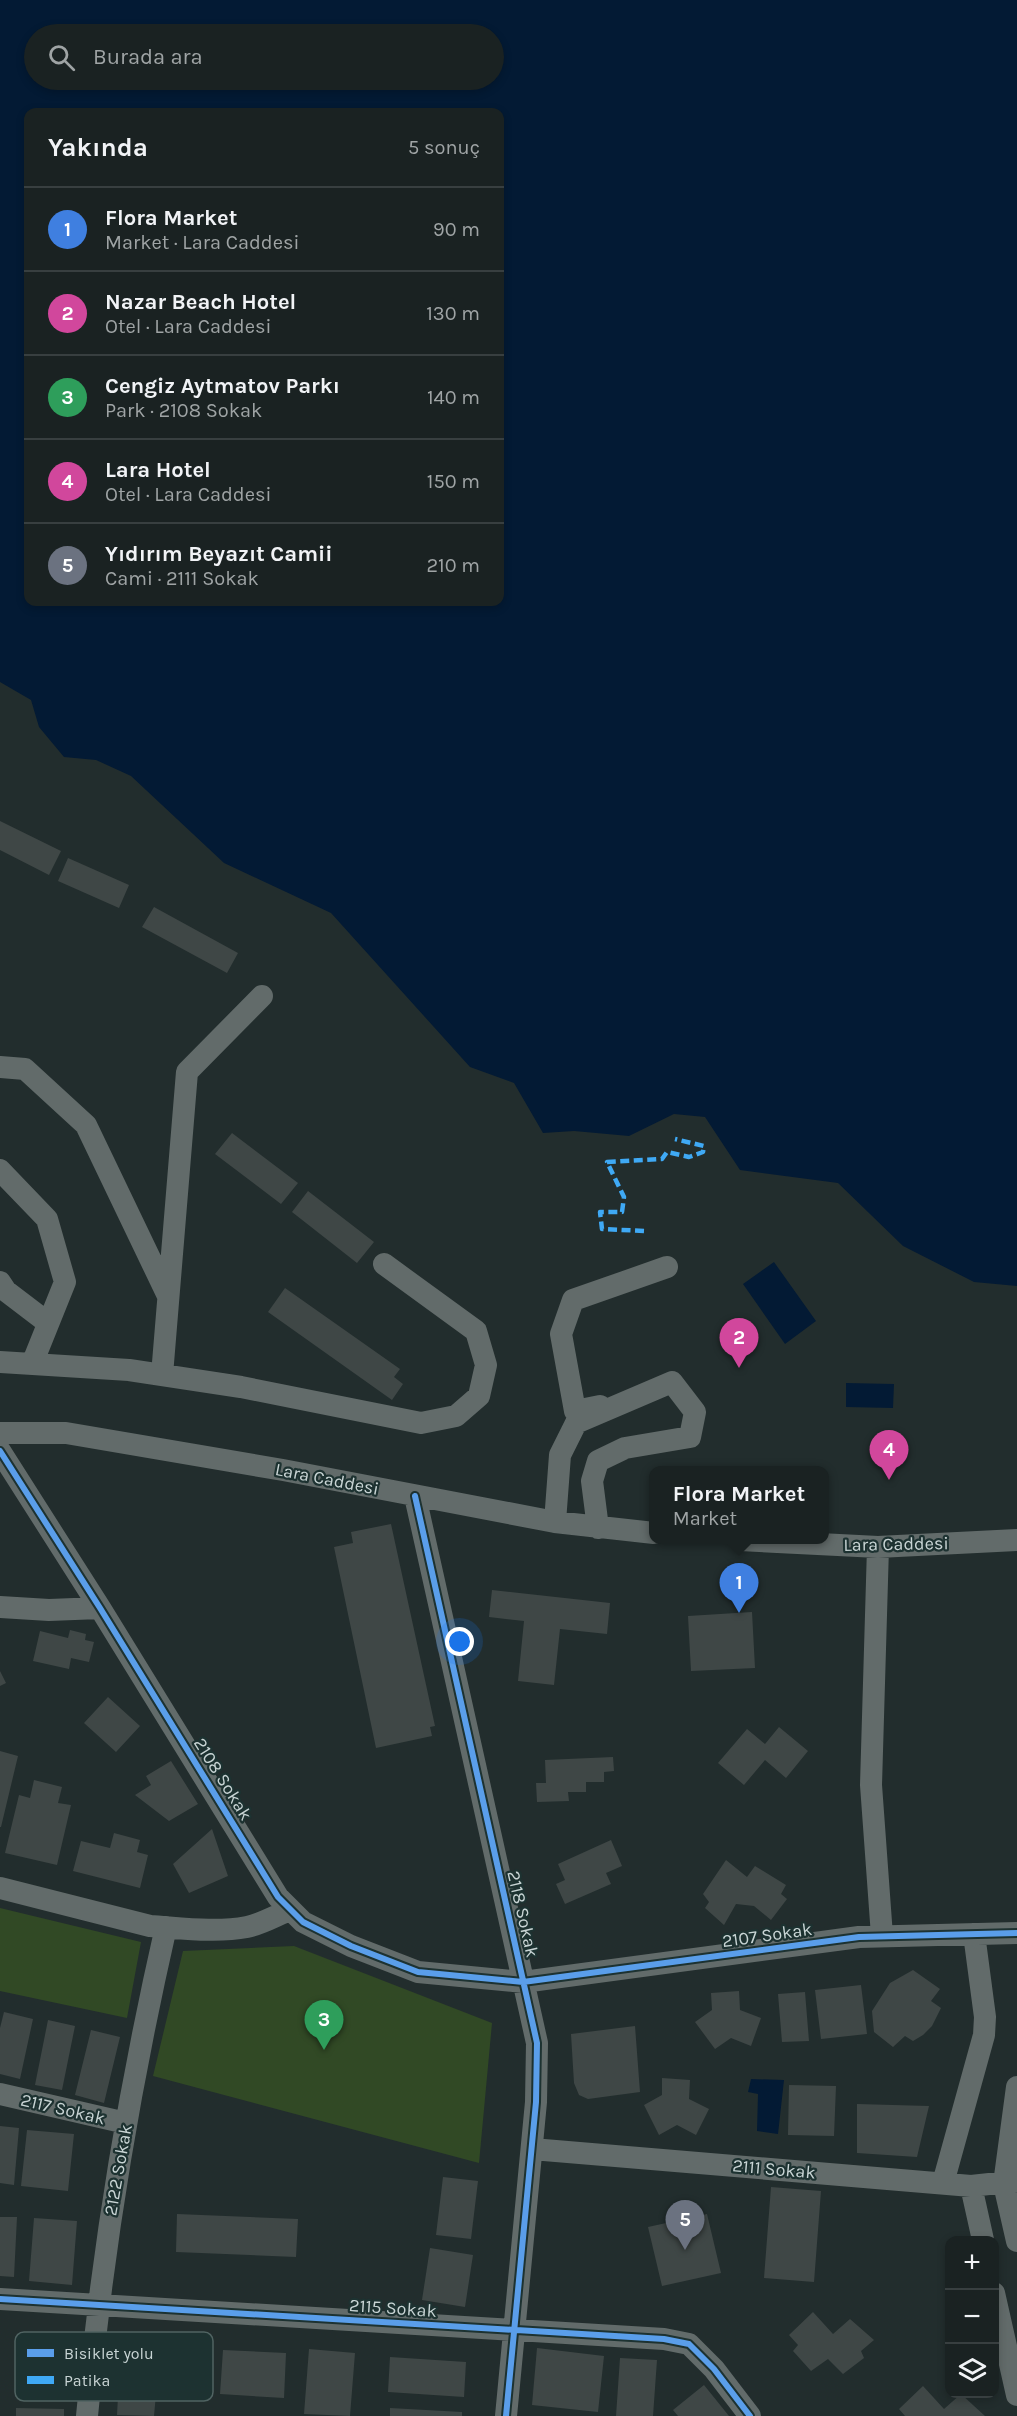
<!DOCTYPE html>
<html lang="tr">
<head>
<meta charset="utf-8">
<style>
	:root { --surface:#1a2222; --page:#272f2f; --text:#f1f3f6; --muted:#9fa4a5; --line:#383f40; --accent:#8c9099 }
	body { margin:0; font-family:Karla,sans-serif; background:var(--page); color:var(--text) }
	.controls { position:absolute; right:18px; bottom:18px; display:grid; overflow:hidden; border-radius:12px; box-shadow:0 3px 9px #0003 }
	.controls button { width:54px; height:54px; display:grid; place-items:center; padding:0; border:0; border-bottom:2px solid var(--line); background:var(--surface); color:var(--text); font:30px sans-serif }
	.you { position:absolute; left:460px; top:1642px; width:21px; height:21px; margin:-15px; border:4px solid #fff; border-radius:50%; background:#1a73e8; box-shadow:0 0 0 9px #1a73e833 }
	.badge { display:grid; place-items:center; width:39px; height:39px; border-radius:50%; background:var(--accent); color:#fff; font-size:20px; font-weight:700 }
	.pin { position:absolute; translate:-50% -50px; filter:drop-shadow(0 2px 3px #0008) }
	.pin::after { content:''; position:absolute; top:32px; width:21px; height:18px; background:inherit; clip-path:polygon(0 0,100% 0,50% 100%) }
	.popup { position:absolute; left:649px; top:1466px; width:180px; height:78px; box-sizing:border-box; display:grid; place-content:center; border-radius:12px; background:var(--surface); filter:drop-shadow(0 2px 4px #0005); font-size:20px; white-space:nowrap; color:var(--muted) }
	.popup b { font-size:22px; color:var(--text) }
	.popup::after { content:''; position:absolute; left:50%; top:100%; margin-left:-12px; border:12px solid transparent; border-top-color:var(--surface) }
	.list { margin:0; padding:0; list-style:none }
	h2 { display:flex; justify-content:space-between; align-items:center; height:78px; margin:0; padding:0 24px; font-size:26px }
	h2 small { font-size:20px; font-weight:400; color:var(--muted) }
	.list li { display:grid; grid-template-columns:39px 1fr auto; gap:18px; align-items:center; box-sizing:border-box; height:84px; padding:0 24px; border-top:2px solid var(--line) }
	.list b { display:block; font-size:22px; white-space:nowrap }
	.list p { margin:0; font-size:20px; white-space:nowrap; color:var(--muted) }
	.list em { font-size:20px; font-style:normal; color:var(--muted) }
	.icon { flex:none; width:33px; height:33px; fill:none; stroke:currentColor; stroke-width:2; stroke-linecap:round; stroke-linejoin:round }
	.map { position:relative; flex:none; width:1017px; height:2416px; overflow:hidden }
	.search { position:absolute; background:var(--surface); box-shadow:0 3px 9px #0003; left:24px; top:24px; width:480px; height:66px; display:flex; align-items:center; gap:15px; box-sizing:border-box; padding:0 21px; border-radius:33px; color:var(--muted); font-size:22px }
	.panel { position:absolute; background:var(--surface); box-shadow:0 3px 9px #0003; left:24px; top:108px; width:480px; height:498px; border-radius:12px }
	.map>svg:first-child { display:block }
</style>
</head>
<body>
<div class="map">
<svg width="1017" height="2416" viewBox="0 0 1017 2416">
	<rect width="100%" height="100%" fill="#222d2d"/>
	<path fill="#314925" d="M0 1908 141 1942 127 2018 0 1991Z
		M294 1946 492 2023 479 2163 153 2076 183 1951Z"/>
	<path fill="#031a34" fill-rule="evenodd" d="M0 0H1017V1286L974 1282 903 1246 838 1183 740 1170 705 1117 674 1114 629 1136 574 1131 543 1133 514 1083 470 1067 331 913 224 863 131 776 96 760 64 757 39 727 31 700 0 682ZM494 34V80H34V34ZM500 112V602H28V112Z
		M774 1262 816 1321 785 1344 743 1284Z
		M846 1383 894 1384 893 1408 846 1407Z
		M751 2079 784 2080 778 2134 757 2131 758 2094 748 2092Z"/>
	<path fill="#3f4746" d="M0 821 61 851 49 875 0 850Z
		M68 858 129 885 119 908 58 881Z
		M154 907 238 953 227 973 142 927Z
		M232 1133 298 1183 281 1204 215 1154Z
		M308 1191 374 1242 357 1263 292 1212Z
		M285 1288 400 1369 394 1377 403 1384 392 1400 268 1312Z
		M391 1524 435 1726 430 1727 432 1736 376 1748 334 1547 353 1543 351 1532Z
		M492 1590 610 1603 607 1634 560 1629 554 1685 518 1681 524 1621 489 1617Z
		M752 1612 755 1668 691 1671 688 1616Z
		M70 1630 86 1634 85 1640 94 1642 89 1662 71 1658 69 1669 33 1661 40 1631 68 1638Z
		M0 1671 6 1683 0 1686Z
		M108 1697 140 1726 116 1752 84 1723Z
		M779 1727 808 1751 786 1778 765 1760 744 1785 718 1763 747 1729 765 1744Z
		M0 1751 18 1756 1 1827H0Z
		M613 1757 614 1771 604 1772V1782H586V1792H568L569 1801 537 1802 536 1783H546L545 1760Z
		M171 1761 198 1804 169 1821 135 1795 151 1785 146 1776Z
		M34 1780 62 1787 58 1803 71 1805 57 1865 5 1853 19 1795 30 1798Z
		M212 1829 228 1876 189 1893 173 1864Z
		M114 1833 140 1840 137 1852 148 1855 140 1888 73 1871 81 1841 110 1848Z
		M611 1840 622 1866 606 1873 611 1884 565 1904 556 1884 565 1880 558 1864Z
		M726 1860 747 1877 755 1866 786 1885 781 1894 787 1899 771 1920 754 1906 736 1904 724 1925 705 1908 709 1902 703 1894Z
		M913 1970 940 1989 931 2001 941 2008 932 2026 923 2035 913 2041 905 2036 893 2047 874 2032 872 2011 890 1983Z
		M861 1985 867 2034 821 2039 815 1990Z
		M739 1991 740 2010 761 2018 751 2046 731 2038 715 2049 695 2022 712 2010 711 1993Z
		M805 1992 809 2041 782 2042 778 1994Z
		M4 2012 33 2019 20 2079 0 2074V2028Z
		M48 2020 75 2026 62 2090 35 2085Z
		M635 2026 640 2092 588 2099 579 2095 574 2083 571 2034Z
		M91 2030 120 2037 104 2103 75 2095Z
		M662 2078 690 2080 689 2099 709 2109 696 2135 677 2125 659 2135 644 2105 662 2095Z
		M789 2085 836 2086 834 2136 788 2135Z
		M857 2104 929 2106 917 2157 857 2153Z
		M0 2126 19 2128 14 2185 0 2183Z
		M27 2130 74 2134 68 2191 21 2186Z
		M443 2177 478 2181 471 2239 436 2235Z
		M771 2187 821 2191 814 2282 764 2278Z
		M177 2214 298 2219 296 2257 176 2252Z
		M707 2214 721 2273 662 2286 648 2227Z
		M0 2217H17L14 2277 0 2276Z
		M34 2218 77 2221 72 2285 29 2281Z
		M430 2248 473 2255 465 2307 422 2300Z
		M813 2312 833 2334 850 2319 874 2340 861 2351 864 2358 843 2374 828 2359 811 2371 793 2351 798 2345 789 2335Z
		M29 2334 70 2337 67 2377 26 2374Z
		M121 2341 194 2346 190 2396 156 2394 154 2416 117 2415Z
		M537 2348 604 2356 598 2412 532 2405Z
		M309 2349 355 2353 350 2416 304 2414Z
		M223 2350 286 2353 284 2398 220 2394Z
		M390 2357 466 2362 464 2397 388 2392Z
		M620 2358 657 2360 653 2416H616Z
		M704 2385 729 2416H678L673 2410Z
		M923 2386 944 2409 961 2394 985 2416H905L899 2409Z
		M16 2408 64 2409V2416H16Z
		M390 2408 462 2412V2416H390Z"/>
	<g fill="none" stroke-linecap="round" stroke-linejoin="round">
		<path stroke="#626b6a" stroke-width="22" d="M0 1067 25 1069 86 1125 168 1296
			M0 1170 47 1219 65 1282 32 1364
			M0 1282 6 1291 48 1323
			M0 1362 129 1370 241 1387 421 1423 456 1416 479 1396 486 1365 476 1331 384 1264
			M162 1375 187 1072 262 996
			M600 1406 575 1411 561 1334 573 1300 667 1267
			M0 1433H66L283 1470 555 1522 654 1533
			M0 1451 100 1608 278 1897 303 1922 351 1946 418 1972 523 1982 859 1937 1017 1933
			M415 1496 537 2043 536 2102 506 2416
			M555 1522 560 1455 576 1423 672 1382 695 1412 690 1437 625 1448 598 1461 592 1481 598 1528
			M740 1540 878 1547 1017 1540
			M878 1547 871 1785 882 1936
			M0 1607 49 1610 100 1608
			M0 1888 150 1926C181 1928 216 1933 247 1927 262 1924 277 1915 290 1910
			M1017 2087 1004 2184 1017 2241
			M0 2094 126 2123
			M532 2149 971 2186 1017 2181
			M943 2183 984 2035 985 2017 974 1934
			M971 2186 983 2240
			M994 2293 1017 2395
			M0 2299 664 2339 689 2344 714 2369 750 2416
			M87 2416C102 2251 129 2089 166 1927"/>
		<path stroke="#3fa9f5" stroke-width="4.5" stroke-dasharray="9 4.5" stroke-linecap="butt" d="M644 1231 602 1229 600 1212H622L624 1197 607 1162 662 1159 667 1152 689 1157 703 1152 704 1146 675 1139"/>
		<defs>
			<path id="cycleway" d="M0 1451 100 1608 278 1897 303 1922 351 1946 418 1972 523 1982 859 1937 1017 1933
				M415 1496 537 2043 536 2102 506 2416
				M0 2299 664 2339 689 2344 714 2369 750 2416"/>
		</defs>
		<use href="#cycleway" stroke="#1d3231" stroke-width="10"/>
		<use href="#cycleway" stroke="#5a9eea" stroke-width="6"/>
	</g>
	<g text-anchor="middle" stroke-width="4.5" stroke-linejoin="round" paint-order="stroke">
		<g font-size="18" fill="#c8d4d4" stroke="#1d3231">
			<text transform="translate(327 1479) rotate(11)" y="6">Lara Caddesi</text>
			<text transform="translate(896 1544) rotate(-1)" y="6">Lara Caddesi</text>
			<text transform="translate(223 1779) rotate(58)" y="6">2108 Sokak</text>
			<text transform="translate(523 1914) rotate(77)" y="6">2118 Sokak</text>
			<text transform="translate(767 1935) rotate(-8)" y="6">2107 Sokak</text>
			<text transform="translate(63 2109) rotate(13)" y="6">2117 Sokak</text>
			<text transform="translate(774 2169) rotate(5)" y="6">2111 Sokak</text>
			<text transform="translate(118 2170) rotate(-80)" y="6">2122 Sokak</text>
			<text transform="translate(393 2308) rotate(4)" y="6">2115 Sokak</text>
		</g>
	</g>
	<rect x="15" y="2332" width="198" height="69" rx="9" fill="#1d3231" stroke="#506362" stroke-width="1.5"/>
	<rect x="27" y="2349" width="27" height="8" fill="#5a9eea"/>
	<rect x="27" y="2376" width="27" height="8" fill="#3fa9f5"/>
	<g font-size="16" fill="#c8d4d4">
		<text x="64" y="2359">Bisiklet yolu</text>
		<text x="64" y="2386">Patika</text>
	</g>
</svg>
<div class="controls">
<button>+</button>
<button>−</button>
<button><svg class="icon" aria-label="layers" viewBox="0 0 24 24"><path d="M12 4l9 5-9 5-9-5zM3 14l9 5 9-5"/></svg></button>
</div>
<div class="you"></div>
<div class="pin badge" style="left:739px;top:1613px;background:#3f7fe0">1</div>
<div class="popup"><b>Flora Market</b>Market</div>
<div class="pin badge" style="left:739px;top:1368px;background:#d1479c">2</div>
<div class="pin badge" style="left:324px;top:2050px;background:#2e9e5b">3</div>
<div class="pin badge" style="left:889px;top:1480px;background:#d1479c">4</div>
<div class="pin badge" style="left:685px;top:2250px;background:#6b7280">5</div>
<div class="search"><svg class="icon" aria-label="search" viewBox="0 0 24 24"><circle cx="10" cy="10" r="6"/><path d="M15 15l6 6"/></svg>Burada ara</div>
<section class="panel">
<h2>Yakında<small>5 sonuç</small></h2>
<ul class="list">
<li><span class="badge" style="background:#3f7fe0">1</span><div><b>Flora Market</b><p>Market · Lara Caddesi</p></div><em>90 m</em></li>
<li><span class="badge" style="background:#d1479c">2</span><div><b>Nazar Beach Hotel</b><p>Otel · Lara Caddesi</p></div><em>130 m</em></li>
<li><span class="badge" style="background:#2e9e5b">3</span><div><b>Cengiz Aytmatov Parkı</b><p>Park · 2108 Sokak</p></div><em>140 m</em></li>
<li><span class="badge" style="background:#d1479c">4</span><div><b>Lara Hotel</b><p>Otel · Lara Caddesi</p></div><em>150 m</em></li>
<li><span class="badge" style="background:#6b7280">5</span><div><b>Yıdırım Beyazıt Camii</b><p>Cami · 2111 Sokak</p></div><em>210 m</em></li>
</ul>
</section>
</div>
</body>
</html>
